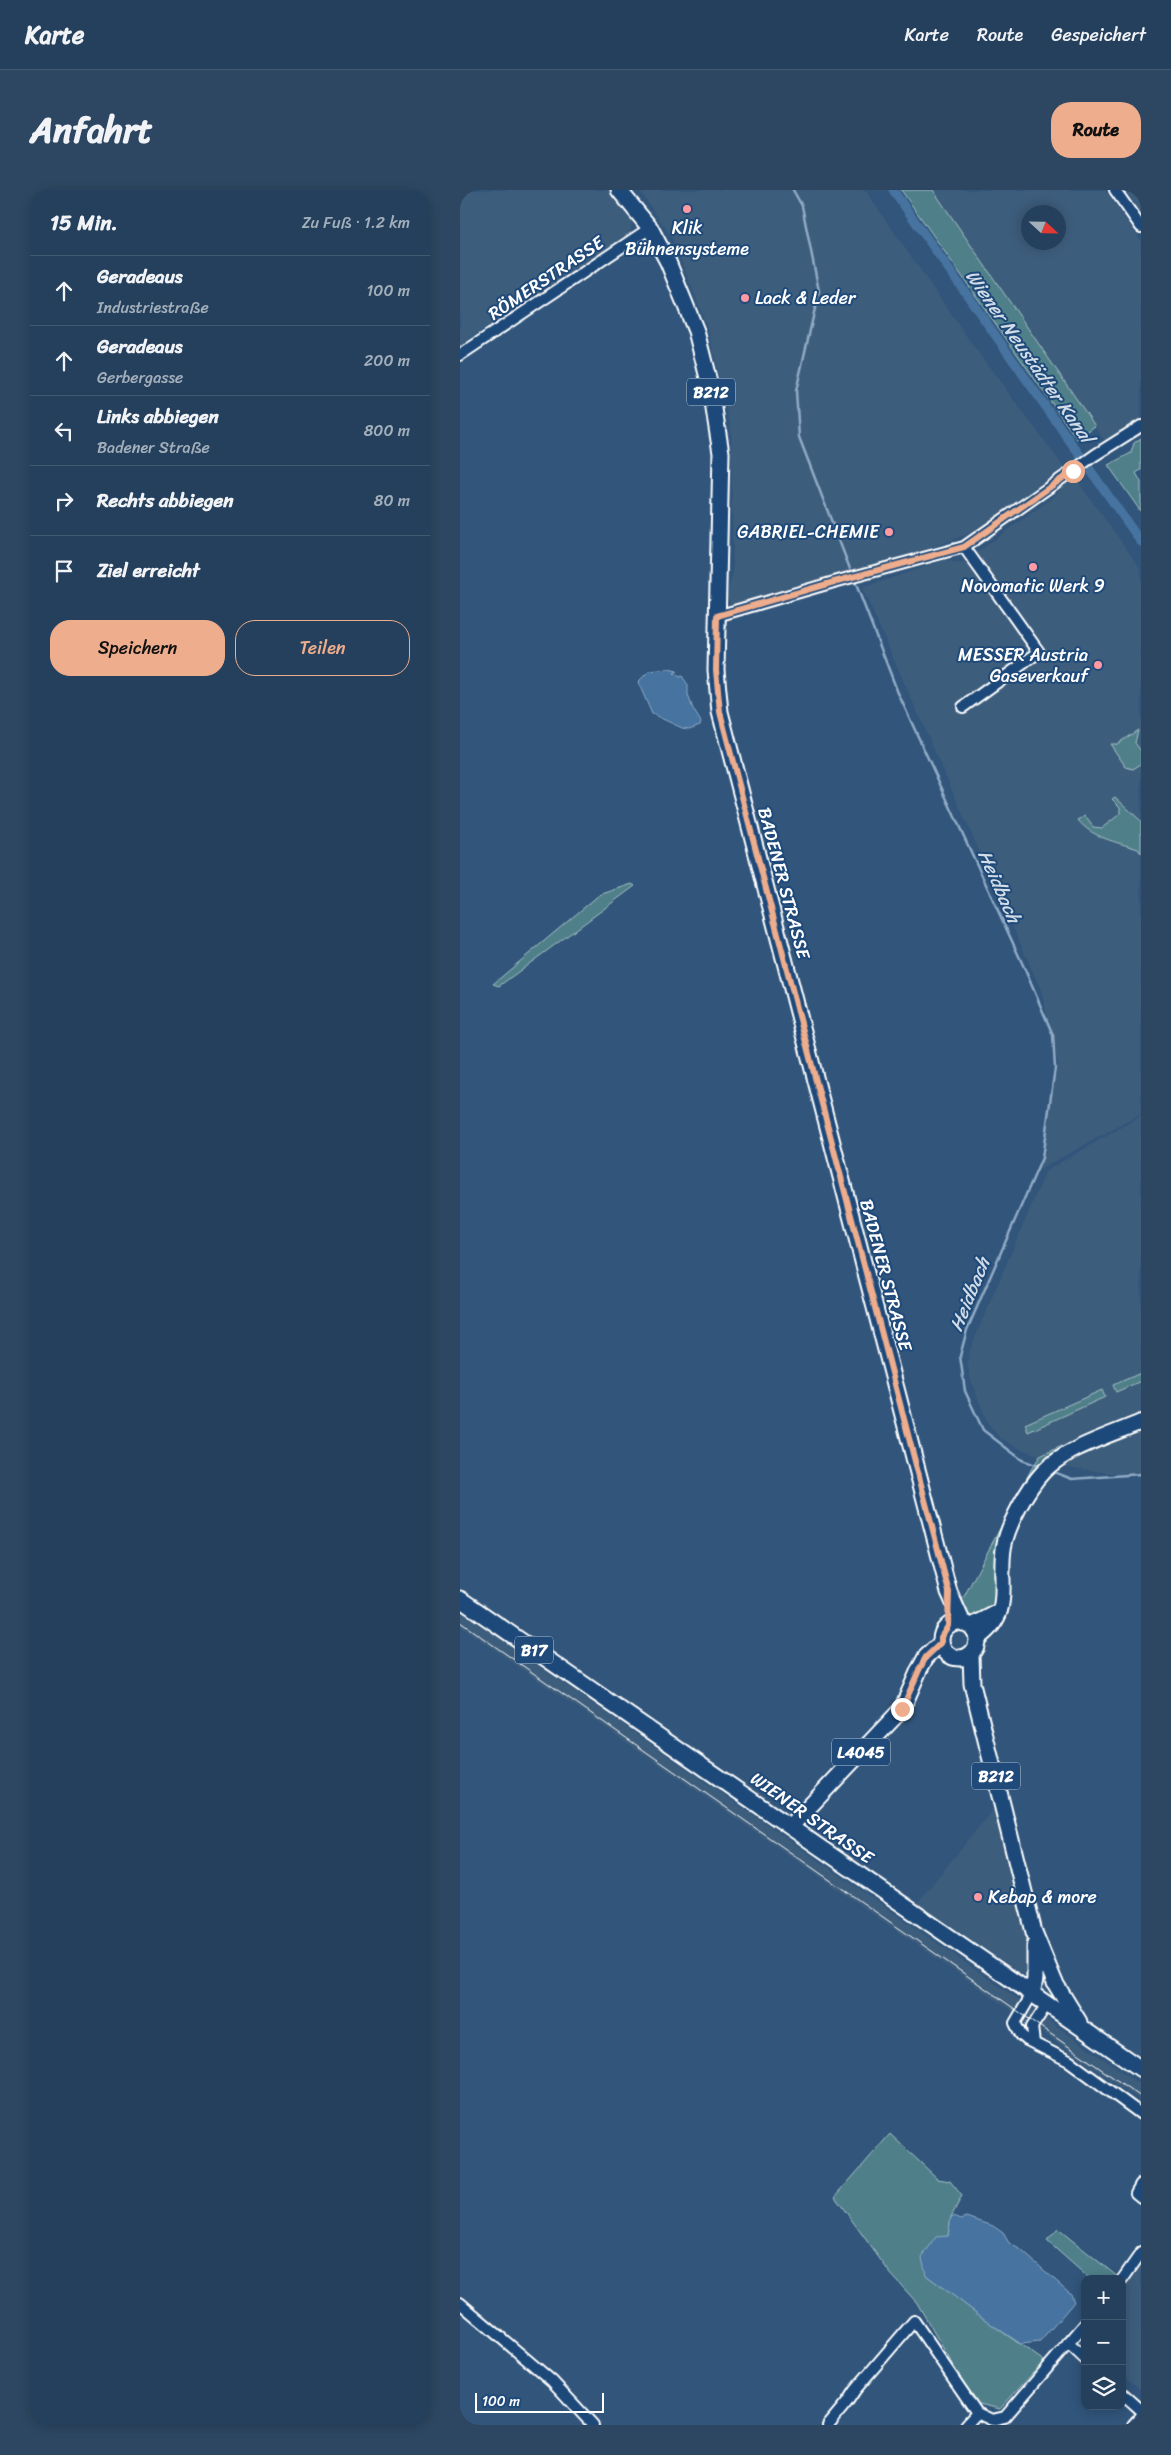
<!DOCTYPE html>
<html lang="de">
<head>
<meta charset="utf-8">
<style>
	:root { --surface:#25405c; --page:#2d4762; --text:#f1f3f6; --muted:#a3afbb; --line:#425972; --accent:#eead8d }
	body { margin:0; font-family:Sriracha,sans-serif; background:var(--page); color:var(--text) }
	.controls { position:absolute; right:15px; bottom:15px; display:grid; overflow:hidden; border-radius:10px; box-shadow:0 2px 12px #0003 }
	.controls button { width:45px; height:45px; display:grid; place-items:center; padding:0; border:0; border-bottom:1px solid var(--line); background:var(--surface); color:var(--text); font:25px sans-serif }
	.compass { position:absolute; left:561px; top:15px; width:45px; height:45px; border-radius:50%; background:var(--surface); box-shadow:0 2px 12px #0003; rotate:112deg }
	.scale { position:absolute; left:15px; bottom:12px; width:129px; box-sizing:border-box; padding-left:5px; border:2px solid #fff; border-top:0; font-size:14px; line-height:18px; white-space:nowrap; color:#fff; -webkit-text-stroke:4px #1f4a7a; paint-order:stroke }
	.stop { position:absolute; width:15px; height:15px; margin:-11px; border:4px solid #eead8d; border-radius:50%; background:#fff }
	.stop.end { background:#eead8d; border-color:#fff; box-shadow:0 1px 5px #0008 }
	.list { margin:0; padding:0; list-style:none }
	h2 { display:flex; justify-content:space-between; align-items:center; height:65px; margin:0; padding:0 20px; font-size:21px }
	h2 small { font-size:16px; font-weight:400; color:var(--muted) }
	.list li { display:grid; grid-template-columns:32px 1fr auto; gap:15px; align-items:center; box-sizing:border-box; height:70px; padding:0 20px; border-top:1px solid var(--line) }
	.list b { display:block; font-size:19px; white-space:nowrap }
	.list p { margin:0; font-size:16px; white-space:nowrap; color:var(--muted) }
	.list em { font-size:16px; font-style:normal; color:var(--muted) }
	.actions { display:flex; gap:10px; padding:15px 20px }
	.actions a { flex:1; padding:11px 0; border:1px solid var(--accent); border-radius:20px; text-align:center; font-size:18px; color:var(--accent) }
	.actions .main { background:var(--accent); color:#111 }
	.icon { flex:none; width:28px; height:28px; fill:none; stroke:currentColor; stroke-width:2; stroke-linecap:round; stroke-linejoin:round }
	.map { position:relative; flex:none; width:681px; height:2235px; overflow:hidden; border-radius:20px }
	header { display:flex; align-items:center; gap:30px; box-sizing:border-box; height:70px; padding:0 25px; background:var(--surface); border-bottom:1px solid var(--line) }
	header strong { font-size:24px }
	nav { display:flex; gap:28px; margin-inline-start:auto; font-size:18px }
	.intro { display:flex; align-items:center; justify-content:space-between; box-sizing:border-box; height:120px; padding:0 30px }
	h1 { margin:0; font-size:35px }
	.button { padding:12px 22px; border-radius:20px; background:var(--accent); color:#111; font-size:18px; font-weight:700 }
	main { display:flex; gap:30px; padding:0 30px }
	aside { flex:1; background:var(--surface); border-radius:20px; box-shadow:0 2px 12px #0003 }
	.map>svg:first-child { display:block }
</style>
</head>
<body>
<header>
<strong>Karte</strong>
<nav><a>Karte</a><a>Route</a><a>Gespeichert</a></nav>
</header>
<div class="intro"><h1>Anfahrt</h1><a class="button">Route</a></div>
<main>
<aside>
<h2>15 Min.<small>Zu Fuß · 1.2 km</small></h2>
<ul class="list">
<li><svg class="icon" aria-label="ahead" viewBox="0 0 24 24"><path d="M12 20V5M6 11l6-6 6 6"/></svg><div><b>Geradeaus</b><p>Industriestraße</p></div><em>100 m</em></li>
<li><svg class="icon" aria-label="ahead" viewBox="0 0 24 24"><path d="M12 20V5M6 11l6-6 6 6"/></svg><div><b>Geradeaus</b><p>Gerbergasse</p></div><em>200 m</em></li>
<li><svg class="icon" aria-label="left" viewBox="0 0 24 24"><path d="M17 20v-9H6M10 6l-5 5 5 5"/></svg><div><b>Links abbiegen</b><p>Badener Straße</p></div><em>800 m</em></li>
<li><svg class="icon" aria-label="right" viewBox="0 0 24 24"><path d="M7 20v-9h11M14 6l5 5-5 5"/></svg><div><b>Rechts abbiegen</b></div><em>80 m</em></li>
<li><svg class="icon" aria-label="arrive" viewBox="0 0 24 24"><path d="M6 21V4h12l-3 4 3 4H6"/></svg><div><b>Ziel erreicht</b></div></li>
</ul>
<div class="actions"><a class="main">Speichern</a><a>Teilen</a></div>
</aside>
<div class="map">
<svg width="681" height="2235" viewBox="0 0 681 2235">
	<rect width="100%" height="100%" fill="#31557b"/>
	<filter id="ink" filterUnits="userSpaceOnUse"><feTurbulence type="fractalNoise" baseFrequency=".02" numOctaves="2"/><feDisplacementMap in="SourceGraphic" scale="10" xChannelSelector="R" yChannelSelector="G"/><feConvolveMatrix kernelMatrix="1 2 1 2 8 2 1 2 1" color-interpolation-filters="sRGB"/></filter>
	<g filter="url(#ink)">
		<path fill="#3e5d7c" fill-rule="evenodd" d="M0 0H151L174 27 170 42 0 155Z
			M179 0H405L512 154 604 277 518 340 468 359 273 416 266 407 273 383 271 238 248 139 212 48Z
			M473 0H645L681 51V230L646 253ZM568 22H598V52H568Z
			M665 0H681V23Z
			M614 286 681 379V924L577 981 598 873 581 800 402 398 485 370 501 374 592 308Z
			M681 926V1284L671 1286 600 1276 602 1256 580 1266 560 1259 540 1248 528 1234 511 1191 508 1176 510 1159 586 981Z
			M0 1421 681 1895V1911L0 1436Z
			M534 1618 551 1667 567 1747 571 1784 568 1788 457 1713Z
			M681 2054V2200L662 2184V2089H656Z"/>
		<path fill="#4f808a" stroke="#a7c0c4" d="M441 0H473L635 236 617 249Z
			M681 248V280L676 283 681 292V322L648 275 671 263 674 253Z
			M678 540 675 553 681 561V574L673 579 666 577 650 554H657Z
			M655 607 681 631V663L678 659C657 652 632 648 618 630L625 626 633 637 642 638 660 624V617L652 609Z
			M172 694 175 696 39 796 33 794 139 705Z
			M681 1183V1191L656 1202 653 1195Z
			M642 1200 645 1207 568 1242 565 1234Z
			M602 1256 605 1261 566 1298 537 1411 531 1421 515 1429 507 1426 499 1416 572 1278 580 1266Z
			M430 1944 478 1989 490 1991 502 2006 491 2027 488 2046 485 2047 466 2085 531 2134 584 2171 540 2219 515 2213 457 2113 430 2083 375 2007Z
			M598 2039 658 2087 656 2089H630L587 2051Z"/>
		<path fill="#4673a0" stroke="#90abc6" d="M209 479 217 481 214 483 220 487 222 486 228 495V505L233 519 241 532 240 535 229 539 222 538 192 524 178 492 189 481Z
			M494 2026 501 2029 507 2027 533 2036 543 2043 549 2053 561 2060 611 2104 614 2112 580 2152 561 2154 531 2134 466 2085 462 2067 476 2047 488 2046 491 2027Z"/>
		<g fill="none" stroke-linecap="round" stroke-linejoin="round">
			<path stroke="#90abc6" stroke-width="2.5" d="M333 0 342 16 359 101 336 201 339 247 392 384
				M394 389 438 503 563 775 593 845 595 878 582 968 507 1140 500 1166 505 1201 523 1240 562 1270 581 1277
				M591 1281 612 1289 681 1284"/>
			<path stroke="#4673a0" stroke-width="9" d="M433 0 681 352"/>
			<defs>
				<path id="street" d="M655 0 681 37
					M0 165 190 38
					M257 426 374 392 504 357 635 265 681 236
					M503 517 579 462 504 357
					M572 1804 555 1833 561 1845 567 1850 609 1871 681 1924
					M574 1853 572 1837 587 1814
					M681 1994 676 2003 681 2007
					M662 2090 681 2063
					M0 2113 92 2191 133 2235
					M608 2153 625 2169
					M662 2203 681 2220
					M368 2235 387 2212 395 2200 454 2131 517 2223
					M506 2235 517 2223 532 2230 545 2227 625 2134
					M673 2235 681 2226"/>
				<path id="secondary" d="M511 1436 538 1422
					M517 1449C556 1422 537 1394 544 1356 548 1334 568 1298 583 1282 606 1258 651 1245 681 1232"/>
				<path id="primary" d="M159 0 190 38 208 72 236 141 251 200 261 263 256 480 260 522 489 1402 503 1433
					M0 1409 681 1879
					M481 1450a18 18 0 1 1 36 0a18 18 0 1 1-36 0Z
					M511 1465 512 1494 574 1742 595 1793 619 1832
					M331 1636 442 1519 459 1480 466 1467 481 1453
					M572 1804 575 1789V1754"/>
			</defs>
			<use href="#street" stroke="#fff" stroke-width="14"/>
			<use href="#secondary" stroke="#fff" stroke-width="18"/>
			<use href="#primary" stroke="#fff" stroke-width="19"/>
			<use href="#street" stroke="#1f4a7a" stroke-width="10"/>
			<use href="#secondary" stroke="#1f4a7a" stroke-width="14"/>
			<use href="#primary" stroke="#1f4a7a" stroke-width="15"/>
			<path stroke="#fff" stroke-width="1" d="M0 1432 681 1907"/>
		</g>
	</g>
	<g fill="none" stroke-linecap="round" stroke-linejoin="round" filter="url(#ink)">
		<path stroke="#eead8d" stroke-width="6" d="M442 1519 459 1480 466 1467 481 1453V1447L488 1436 489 1402 260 522 256 480 257 426 374 392 504 357 613 281"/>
	</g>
	<g fill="#ff9aa2" stroke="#1f4a7a" stroke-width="2">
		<circle cx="227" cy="19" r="5"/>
		<circle cx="285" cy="108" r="5"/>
		<circle cx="429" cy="342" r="5"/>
		<circle cx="573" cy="377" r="5"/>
		<circle cx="638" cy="475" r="5"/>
		<circle cx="518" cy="1707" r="5"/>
	</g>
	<g text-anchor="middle" stroke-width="4" stroke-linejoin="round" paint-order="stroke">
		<g fill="#1f4a7a" stroke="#bcc9d7" stroke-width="1">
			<rect x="227" y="188.5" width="48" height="27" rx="4"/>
			<rect x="55" y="1446.5" width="38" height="27" rx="4"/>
			<rect x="372" y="1548.5" width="58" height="27" rx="4"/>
			<rect x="512" y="1572.5" width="48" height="27" rx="4"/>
		</g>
		<g font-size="16" font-weight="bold" fill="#fff">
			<text x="251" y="208">B212</text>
			<text x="74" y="1466">B17</text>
			<text x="401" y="1568">L4045</text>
			<text x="536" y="1592">B212</text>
		</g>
		<g font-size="18" fill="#fff" stroke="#1f4a7a">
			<text x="227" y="44">Klik<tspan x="227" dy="21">Bühnensysteme</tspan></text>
			<text x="295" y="114" text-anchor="start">Lack &amp; Leder</text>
			<text x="419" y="348" text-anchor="end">GABRIEL-CHEMIE</text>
			<text x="573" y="402">Novomatic Werk 9</text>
			<text x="628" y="471" text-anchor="end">MESSER Austria<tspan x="628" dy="21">Gaseverkauf</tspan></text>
			<text x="528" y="1713" text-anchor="start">Kebap &amp; more</text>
		</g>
		<g font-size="18" fill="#fff" stroke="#1f4a7a">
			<text transform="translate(86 88) rotate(-34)" y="6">RÖMERSTRASSE</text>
			<text transform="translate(324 693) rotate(75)" y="6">BADENER STRASSE</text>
			<text transform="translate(426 1085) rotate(75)" y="6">BADENER STRASSE</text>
			<text transform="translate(352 1628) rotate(35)" y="6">WIENER STRASSE</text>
		</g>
		<g font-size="19" font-style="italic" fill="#d1dce7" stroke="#1f4a7a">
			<text transform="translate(570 166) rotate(55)" y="7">Wiener Neustädter Kanal</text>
			<text transform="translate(540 696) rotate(66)" y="7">Heidbach</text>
			<text transform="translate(509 1104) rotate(-68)" y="7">Heidbach</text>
		</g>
	</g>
</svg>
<div class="controls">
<button>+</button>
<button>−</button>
<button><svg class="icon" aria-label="layers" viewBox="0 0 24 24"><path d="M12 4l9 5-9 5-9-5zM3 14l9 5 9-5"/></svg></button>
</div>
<svg class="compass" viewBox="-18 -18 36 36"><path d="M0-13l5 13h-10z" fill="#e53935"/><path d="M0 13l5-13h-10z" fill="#a3afbb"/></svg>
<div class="scale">100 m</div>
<div class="stop" style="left:613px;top:281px"></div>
<div class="stop end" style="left:442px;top:1519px"></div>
</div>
</main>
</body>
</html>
